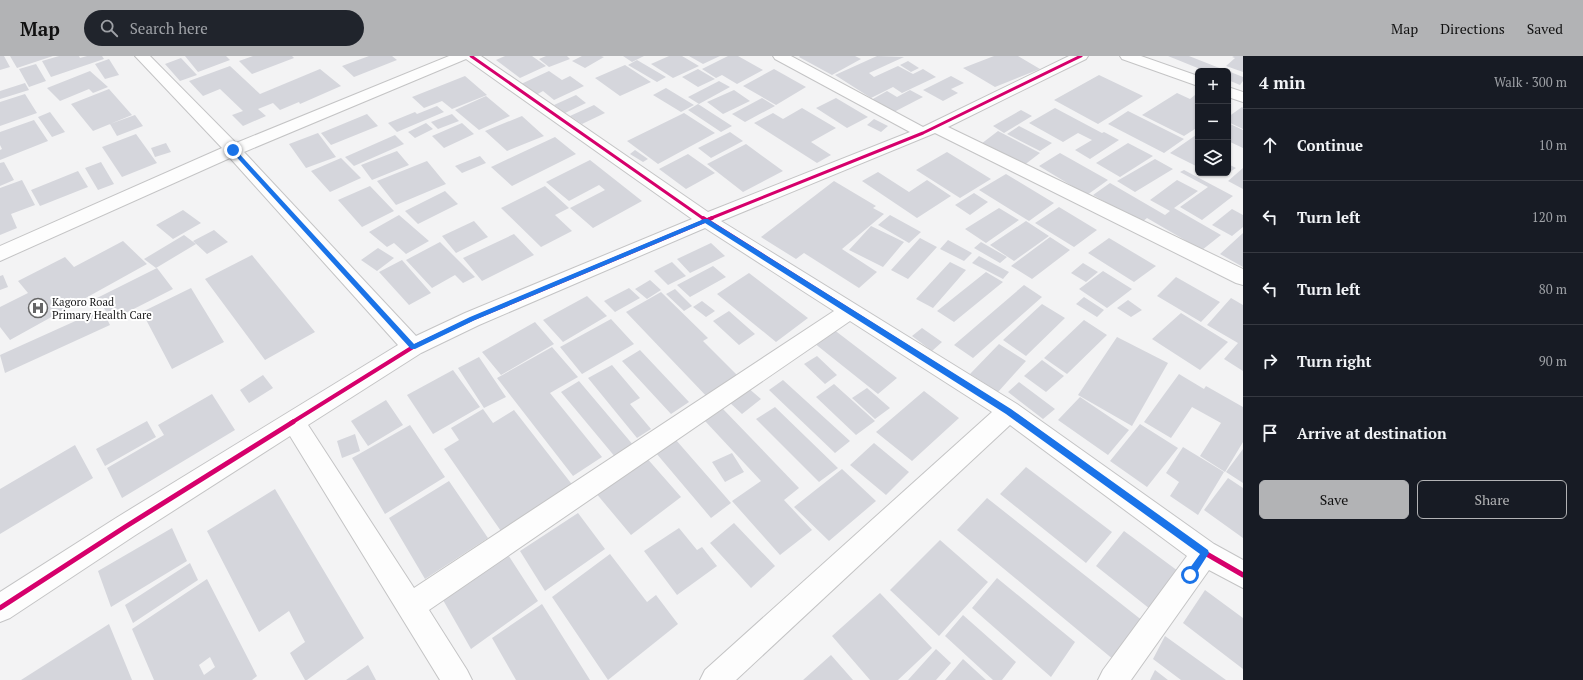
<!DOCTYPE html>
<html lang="en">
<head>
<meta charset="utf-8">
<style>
	:root { --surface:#171b24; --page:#20242c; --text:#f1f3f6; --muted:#9ea1a6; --line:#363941; --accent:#b2b3b5 }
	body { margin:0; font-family:"PT Serif",serif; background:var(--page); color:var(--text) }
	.controls { position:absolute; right:12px; top:12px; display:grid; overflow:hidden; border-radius:6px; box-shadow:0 1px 3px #0004 }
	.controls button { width:36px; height:36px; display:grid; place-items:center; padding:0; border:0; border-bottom:1px solid var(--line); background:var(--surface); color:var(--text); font:20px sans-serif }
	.stop { position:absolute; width:12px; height:12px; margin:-9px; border:3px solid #1a73e8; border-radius:50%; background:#fff }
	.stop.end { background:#1a73e8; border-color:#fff; box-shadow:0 1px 4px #0008 }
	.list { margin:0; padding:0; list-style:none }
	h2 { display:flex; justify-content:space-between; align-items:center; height:52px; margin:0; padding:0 16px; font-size:17px }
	h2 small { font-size:13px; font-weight:400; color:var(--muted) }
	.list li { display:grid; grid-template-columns:26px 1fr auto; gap:12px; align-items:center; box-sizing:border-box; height:72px; padding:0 16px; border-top:1px solid var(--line) }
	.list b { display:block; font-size:15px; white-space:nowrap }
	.list em { font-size:13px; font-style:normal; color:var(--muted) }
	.actions { display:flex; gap:8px; padding:12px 16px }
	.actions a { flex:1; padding:9px 0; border:1px solid var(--accent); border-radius:6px; text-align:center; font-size:14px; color:var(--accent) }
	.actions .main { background:var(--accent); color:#111 }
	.icon { flex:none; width:22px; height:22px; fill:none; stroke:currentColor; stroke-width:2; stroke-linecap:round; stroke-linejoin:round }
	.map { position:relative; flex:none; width:1243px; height:624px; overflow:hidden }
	header { display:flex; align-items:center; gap:24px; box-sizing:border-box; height:56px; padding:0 20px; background:var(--accent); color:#111 }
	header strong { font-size:19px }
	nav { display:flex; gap:22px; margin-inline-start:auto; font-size:14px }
	.search { width:280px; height:36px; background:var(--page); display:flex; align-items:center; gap:10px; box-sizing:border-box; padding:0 14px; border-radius:22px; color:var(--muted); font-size:15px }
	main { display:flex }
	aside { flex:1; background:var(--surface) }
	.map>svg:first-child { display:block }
</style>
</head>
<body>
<header>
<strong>Map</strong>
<div class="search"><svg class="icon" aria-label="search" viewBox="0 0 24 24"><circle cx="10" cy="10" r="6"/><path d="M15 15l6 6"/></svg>Search here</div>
<nav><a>Map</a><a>Directions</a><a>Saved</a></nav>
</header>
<main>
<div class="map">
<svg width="1243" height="624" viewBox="0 0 1243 624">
	<rect width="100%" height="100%" fill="#f3f3f4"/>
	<path fill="#d5d6dc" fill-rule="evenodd" d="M0 0H4L10 11 0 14Z
		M10 0H53L17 12Z
		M59 0H79L80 2 87 0H102L104 3 51 21 42 5Z
		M185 0H226L230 4 198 16Z
		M253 0H292L294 2 252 18 239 5Z
		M369 0H392L397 4 354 21 342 10Z
		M505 0H532L546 10 520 22 496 4Z
		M546 0H567L570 3 549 11 539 3Z
		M582 0H601L604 1 585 12 572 5Z
		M623 0H644L632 6Z
		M669 0H682L699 10 673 22 651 8Z
		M689 0H720L703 8Z
		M728 0H738L763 14 737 28 722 19 716 22 702 13Z
		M800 0H855L861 3 832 19 799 1Z
		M877 0 904 1 869 17 874 21 898 10 913 18 923 13 936 21 902 37 893 31 871 42 835 19Z
		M994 0H1018L1040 13 995 31 963 12Z
		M1168 0H1189L1227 15H1205Z
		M1234 0H1243V16L1226 10 1235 2 1232 1Z
		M181 2 197 19 180 25 165 8Z
		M109 3 119 19 105 23 95 8Z
		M637 4 666 21 657 26 628 9Z
		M908 5 919 12 911 16 900 9Z
		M36 8 46 25 29 31 19 13Z
		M625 9 651 26 620 40 595 22Z
		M230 10 260 38 320 13 341 30 300 48 299 46 280 54 273 47 258 53 266 60 243 70 232 59 243 55 220 33 203 40 189 25Z
		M698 13 715 23 698 31 682 21Z
		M774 13 806 31 776 49 743 30Z
		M90 15 108 31 93 37 89 33 60 45 47 32Z
		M549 15 562 24 570 20 584 30 554 44 543 35 536 39 521 28Z
		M1228 15 1243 21V25L1240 29 1228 24Z
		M1099 19 1143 40 1098 68 1054 44Z
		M465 20 487 39 452 53 442 45 424 52 412 41Z
		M951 20 964 27 951 33 958 37 943 45 923 34Z
		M719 25 730 31 699 48 688 41Z
		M25 27 29 34 0 43V35Z
		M666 32 694 49 681 56 653 39Z
		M109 33 132 59 93 75 71 48Z
		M734 34 750 45 723 58 707 46Z
		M910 34 923 41 892 57 871 44 887 35 897 41Z
		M1177 37 1190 43 1195 39 1198 40V71L1184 80 1142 59Z
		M25 38 37 57 0 70V46Z
		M576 39 586 47 565 57 554 49Z
		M486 40 510 60 479 74 455 54Z
		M762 42 775 50 745 66 732 58Z
		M836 42 868 61 847 72 816 52Z
		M698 48 732 70 721 76 688 54Z
		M594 49 605 57 582 68 570 60Z
		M437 50 444 56 397 76 388 67 415 56 417 58Z
		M1242 51 1243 52V73L1228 66V61Z
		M802 52 836 72 811 86 831 99 817 107 754 67 773 57 783 63Z
		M1055 52 1102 77 1104 76 1119 84 1090 103 1075 94 1092 84 1078 77 1063 86 1029 67Z
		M1021 54 1032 60 1004 77 993 70Z
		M1128 55 1184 83 1164 97 1108 68Z
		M50 56 65 76 52 81 38 61Z
		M684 57 715 77 658 108 627 85Z
		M367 58 378 70 331 89 321 77Z
		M452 58 459 65 438 73 431 66Z
		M135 59 143 70 117 80 110 68Z
		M522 60 544 80 507 95 485 75Z
		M874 63 888 70 881 76 867 69Z
		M34 64 48 85 0 104V94L2 93 0 89V76Z
		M426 67 433 73 415 82 408 76Z
		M462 67 474 78 444 92 432 80Z
		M1228 67 1243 74V92L1228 85Z
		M1019 70 1052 87 1040 95 1007 78Z
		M998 75 1040 97 1023 110 981 88Z
		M730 76 743 85 711 102 698 92Z
		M318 77 336 101 306 112 289 88Z
		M136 78 157 107 122 121 102 91Z
		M395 79 404 88 354 110 345 101Z
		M1196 79 1198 80V111L1170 97Z
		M555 81 576 98 512 130 491 111Z
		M166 87 171 96 155 101 151 92Z
		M1128 87 1153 100 1120 121 1096 107Z
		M746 88 783 115 743 136 707 108Z
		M635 94 648 103 643 106 630 98Z
		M397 95 409 109 372 124 361 109Z
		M947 96 991 123 960 142 916 114Z
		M1060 97 1108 124 1087 139 1039 110Z
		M688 98 715 117 686 133 659 113Z
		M480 100 486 107 462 117 455 110Z
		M341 102 361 122 330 136 311 115Z
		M1155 103 1173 113 1135 136 1117 125Z
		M590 104 642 145 593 172 570 152 605 134 599 129 569 145 546 126Z
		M427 105 446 128 396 149 377 125Z
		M4 106 14 124 0 130V107Z
		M101 106 114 128 98 134 85 112Z
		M1228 108 1236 112 1228 117Z
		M1243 112V133L1228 125Z
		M1184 114 1233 140 1202 164 1180 151 1208 131 1180 116Z
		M78 115 88 131 40 150 31 134Z
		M878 116 909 136 927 124 951 140 917 162 862 125Z
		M1006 118 1054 147 1029 165 979 134Z
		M22 124 35 149 11 158 17 172 0 179V132Z
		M1177 124 1198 135 1174 152 1221 179 1202 194 1147 162 1141 167 1093 139 1110 127 1165 159 1170 155 1150 144Z
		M834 125 876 150 873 152 884 158 842 193 877 216 859 232 804 197 796 203 761 181Z
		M370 130 394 155 362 171 338 144Z
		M545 130 569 152 555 159 572 175 541 191 501 152Z
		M445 135 458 148 418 168 405 155Z
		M974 137 988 146 970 159 955 149Z
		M1059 151 1097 174 1074 191 1035 167Z
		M999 152 1019 164 986 187 965 173Z
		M1232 153 1243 159V171L1232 180 1212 169Z
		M183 154 201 167 173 183 156 169Z
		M399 159 429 185 406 198 394 187 387 191 369 176Z
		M890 159 921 176 909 187 878 169Z
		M474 165 488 181 456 197 442 180Z
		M1026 165 1049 180 1014 205 990 189Z
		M871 170 904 186 883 211 849 194Z
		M214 174 228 186 207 198 193 185Z
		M1243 177V211L1220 198Z
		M514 178 534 199 482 225 463 202Z
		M184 179 196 188 156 212 144 203Z
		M1050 181 1070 194 1032 223 1011 210Z
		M920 182 937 191 908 223 891 214Z
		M1109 182 1156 210 1134 226 1088 197Z
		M948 184 972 197 964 205 940 193Z
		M123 185 147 208 10 284 0 271V251L28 237 18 225 65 201 74 211Z
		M440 186 475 221 463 227 455 219 432 232 406 204Z
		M981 186 1007 201 1000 207 974 192Z
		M711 187 725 200 690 217 677 203Z
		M378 192 394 202 377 215 361 204Z
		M252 199 315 276 265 304 205 223Z
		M979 200 1009 216 1003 223 972 207Z
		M402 204 431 237 409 249 379 216Z
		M672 206 686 220 668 229 654 215Z
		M950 206 966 214 933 252 916 243Z
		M1083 207 1098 216 1086 226 1071 217Z
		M713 210 726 221 690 241 677 229Z
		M157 212 173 233 112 264 97 242Z
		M1103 215 1132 233 1107 252 1079 233Z
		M986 216 1003 226 954 266 937 255Z
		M749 217 808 262 776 286 717 238Z
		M3 219 8 231 0 234V220Z
		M1176 221 1220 246 1201 266 1157 240Z
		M650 224 661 234 647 243 635 233Z
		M1024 229 1042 241 973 302 954 289Z
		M191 232 224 286 172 313 142 256Z
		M629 232 640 242 615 256 604 245Z
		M675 233 692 250 684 255 666 238Z
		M661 236 708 282 703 285 742 324 710 344 626 256Z
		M587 240 607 260 563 286 543 264Z
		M1084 241 1104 254 1097 261 1076 248Z
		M1231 242 1243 249V315L1224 303 1238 287 1207 269Z
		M1128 244 1142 254 1131 261 1117 252Z
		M702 245 715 255 706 261 693 251Z
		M1042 248 1065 262 1026 300 1003 284Z
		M102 253 110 269 5 317 0 299Z
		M729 255 755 278 739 289 713 265Z
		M1181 257 1228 286 1200 314 1152 283Z
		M611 263 634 288 582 318 560 291Z
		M1084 264 1107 279 1067 318 1044 302Z
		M535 266 554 288 501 319 482 296Z
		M922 272 942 286 932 295 912 280Z
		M833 273 897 322 878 338 814 287Z
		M1117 281 1168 307 1132 370 1078 339Z
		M999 288 1026 305 998 336 970 318Z
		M552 291 578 321 550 337 602 401 573 420 497 322Z
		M640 294 689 346 671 358 622 305Z
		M817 300 837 319 825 328 804 308Z
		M479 301 506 341 484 352 458 312Z
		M1042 304 1064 320 1046 336 1024 320Z
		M612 309 640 342 630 348 651 373 637 382 588 322Z
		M453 314 480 351 433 378 407 339Z
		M1179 318 1204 333 1206 330 1243 351V386L1225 416 1200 400 1221 367 1192 351 1171 382 1144 366Z
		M263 319 273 332 249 347 240 334Z
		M783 324 850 385 835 397 769 334Z
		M579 325 634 390 616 402 561 336Z
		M1019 326 1055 353 1043 363 1008 336Z
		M834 328 875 365 856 379 816 341Z
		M747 331 761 343 742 358 728 345Z
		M867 332 890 352 875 363 852 342Z
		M924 335 959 362 912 405 876 376Z
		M212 338 235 374 122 442 107 412 164 379 158 369Z
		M1080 341 1129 374 1108 399 1058 364Z
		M386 344 403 369 368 390 351 365Z
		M775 351 838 412 819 426 756 363Z
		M483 353 493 367 514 354 574 431 503 478 444 393 459 384 451 372Z
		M723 353 799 432 784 444 812 474 780 499 732 445 761 425 705 365Z
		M147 365 156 381 105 410 96 393Z
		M1140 368 1178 392 1147 431 1110 405Z
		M410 369 445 421 385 458 352 402Z
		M355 378 360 395 342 402 337 385Z
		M676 384 731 447 711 462 656 397Z
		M874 387 909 416 886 439 850 409Z
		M75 389 93 422 0 478V433Z
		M1183 391 1224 416 1198 459 1170 440 1179 426 1166 417Z
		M1243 393V427L1226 416Z
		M732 397 744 416 725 426 712 406Z
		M645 400 681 441 631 479 595 436Z
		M1026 411 1112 476 1086 507 1000 438Z
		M842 413 876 445 829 485 794 451Z
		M1228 422 1243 432V482L1204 454Z
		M449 425 488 482 425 523 389 462Z
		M275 433 364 582 307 624H305L290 597 305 586 289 555 259 576 207 475Z
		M987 442 1148 569 1120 609 957 474Z
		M578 457 605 493 545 535 520 495Z
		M734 467 775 510 751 532 710 487Z
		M172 472 187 505 111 551 98 515Z
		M679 472 697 494 702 491 717 510 677 539 644 495Z
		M1124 475 1178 515 1150 553 1096 510Z
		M940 484 988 526 939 580 890 534Z
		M505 494 538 545 471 593 439 537Z
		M610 498 647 546 656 539 678 568 608 624 552 541Z
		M190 507 198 524 133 567 125 549Z
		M997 522 1075 586 1051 621 972 552Z
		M207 523 257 620 252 624H154L132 573ZM210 601 215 611 204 619 199 609Z
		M1205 534 1243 562V613L1183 567Z
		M880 537 932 592 898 624H870L832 580Z
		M542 548 590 624H516L492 582Z
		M963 559 1016 606 1002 624H993L945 580Z
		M109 568 132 624H21Z
		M1165 580 1226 624H1181L1153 603Z
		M936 593 951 607 936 624H908Z
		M831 599 853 624H803Z
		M963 603 986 624H945Z
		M368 609 376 624H346Z
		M1155 614 1168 624H1150Z"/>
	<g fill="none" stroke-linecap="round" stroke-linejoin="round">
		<defs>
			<path id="minor" d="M135 0H150L236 87 449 0H481L708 156 910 76 775 3 773 0H791L923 71 1069 0H1088L1086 3 948 71 1243 213V229L1236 227 935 77 721 165 1017 348 1214 488 1243 504V532L1209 514 1131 624H1098L1103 614 1187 500 1010 369 736 624H700L705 614 992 356 850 265 429 554 467 614 472 624H440L290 380 134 480 10 562 0 566V536L116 462 398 289 230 102 0 205V190L222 92ZM466 3 692 163 465 257 416 280 244 96ZM705 172 834 255 414 532 308 369 421 297 479 269Z"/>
			<path id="tertiary" d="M1120 0H1141L1198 20V30L1122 3Z
				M1228 31 1243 36V46L1228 41Z"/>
		</defs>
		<use href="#minor" stroke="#c4c4c5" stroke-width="2"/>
		<use href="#tertiary" stroke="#c4c4c5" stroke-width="2"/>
		<use href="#minor" fill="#fdfdfd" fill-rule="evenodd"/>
		<use href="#tertiary" fill="#fdfdfd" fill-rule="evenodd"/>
		<defs>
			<path id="cycleway-far2" d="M471 0 704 163
				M709 163 923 77 1081 0"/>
			<path id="cycleway-far1" d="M703 162 1009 355 1026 367
				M291 367 413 291 472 263 712 162"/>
			<path id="cycleway" d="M1024 366 1205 497 1243 519
				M0 552 125 471 293 366"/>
		</defs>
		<use href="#cycleway-far2" stroke="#fff" stroke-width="5"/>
		<use href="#cycleway-far1" stroke="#fff" stroke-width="6"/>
		<use href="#cycleway" stroke="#fff" stroke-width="8"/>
		<use href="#cycleway-far2" stroke="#d6006c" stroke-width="3"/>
		<use href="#cycleway-far1" stroke="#d6006c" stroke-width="4"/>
		<use href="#cycleway" stroke="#d6006c" stroke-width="5"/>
	</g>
	<path fill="#1a73e8" d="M231 93H235L414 288 470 261 704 163H708L1011 353 1208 494 1209 497 1193 522H1187V516L1200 498 1006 358 705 167 475 264 415 293H411L231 95Z"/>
	<defs>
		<symbol id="hospital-ring" viewBox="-11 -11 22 22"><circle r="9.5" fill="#fff" stroke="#656566" stroke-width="1.5"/><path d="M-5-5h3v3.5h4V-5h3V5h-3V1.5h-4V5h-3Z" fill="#656566"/></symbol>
	</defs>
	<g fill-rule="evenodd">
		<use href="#hospital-ring" x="27" y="241" width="22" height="22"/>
	</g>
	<g text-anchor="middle" stroke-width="4" stroke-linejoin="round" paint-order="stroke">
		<g font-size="11" fill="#19191a" stroke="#fff" text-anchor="start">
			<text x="52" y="250">Kagoro Road<tspan x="52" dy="13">Primary Health Care</tspan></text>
		</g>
	</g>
</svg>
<div class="controls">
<button>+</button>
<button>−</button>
<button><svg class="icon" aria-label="layers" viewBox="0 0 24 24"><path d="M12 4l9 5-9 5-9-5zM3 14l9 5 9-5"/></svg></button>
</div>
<div class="stop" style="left:1190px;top:519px"></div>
<div class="stop end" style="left:233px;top:94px"></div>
</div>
<aside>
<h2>4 min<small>Walk · 300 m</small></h2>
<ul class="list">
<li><svg class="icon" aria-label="ahead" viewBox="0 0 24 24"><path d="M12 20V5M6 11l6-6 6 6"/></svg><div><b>Continue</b></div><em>10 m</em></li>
<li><svg class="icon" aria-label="left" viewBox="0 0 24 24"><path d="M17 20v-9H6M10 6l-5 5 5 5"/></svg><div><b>Turn left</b></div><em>120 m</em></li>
<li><svg class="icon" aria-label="left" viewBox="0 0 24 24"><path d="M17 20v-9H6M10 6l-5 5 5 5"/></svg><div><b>Turn left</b></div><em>80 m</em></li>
<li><svg class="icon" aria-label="right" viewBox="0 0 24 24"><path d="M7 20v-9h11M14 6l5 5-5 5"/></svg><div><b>Turn right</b></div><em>90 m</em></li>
<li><svg class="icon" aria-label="arrive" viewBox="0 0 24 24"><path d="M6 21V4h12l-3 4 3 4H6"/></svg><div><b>Arrive at destination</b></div></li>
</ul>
<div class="actions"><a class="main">Save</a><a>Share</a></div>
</aside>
</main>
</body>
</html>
